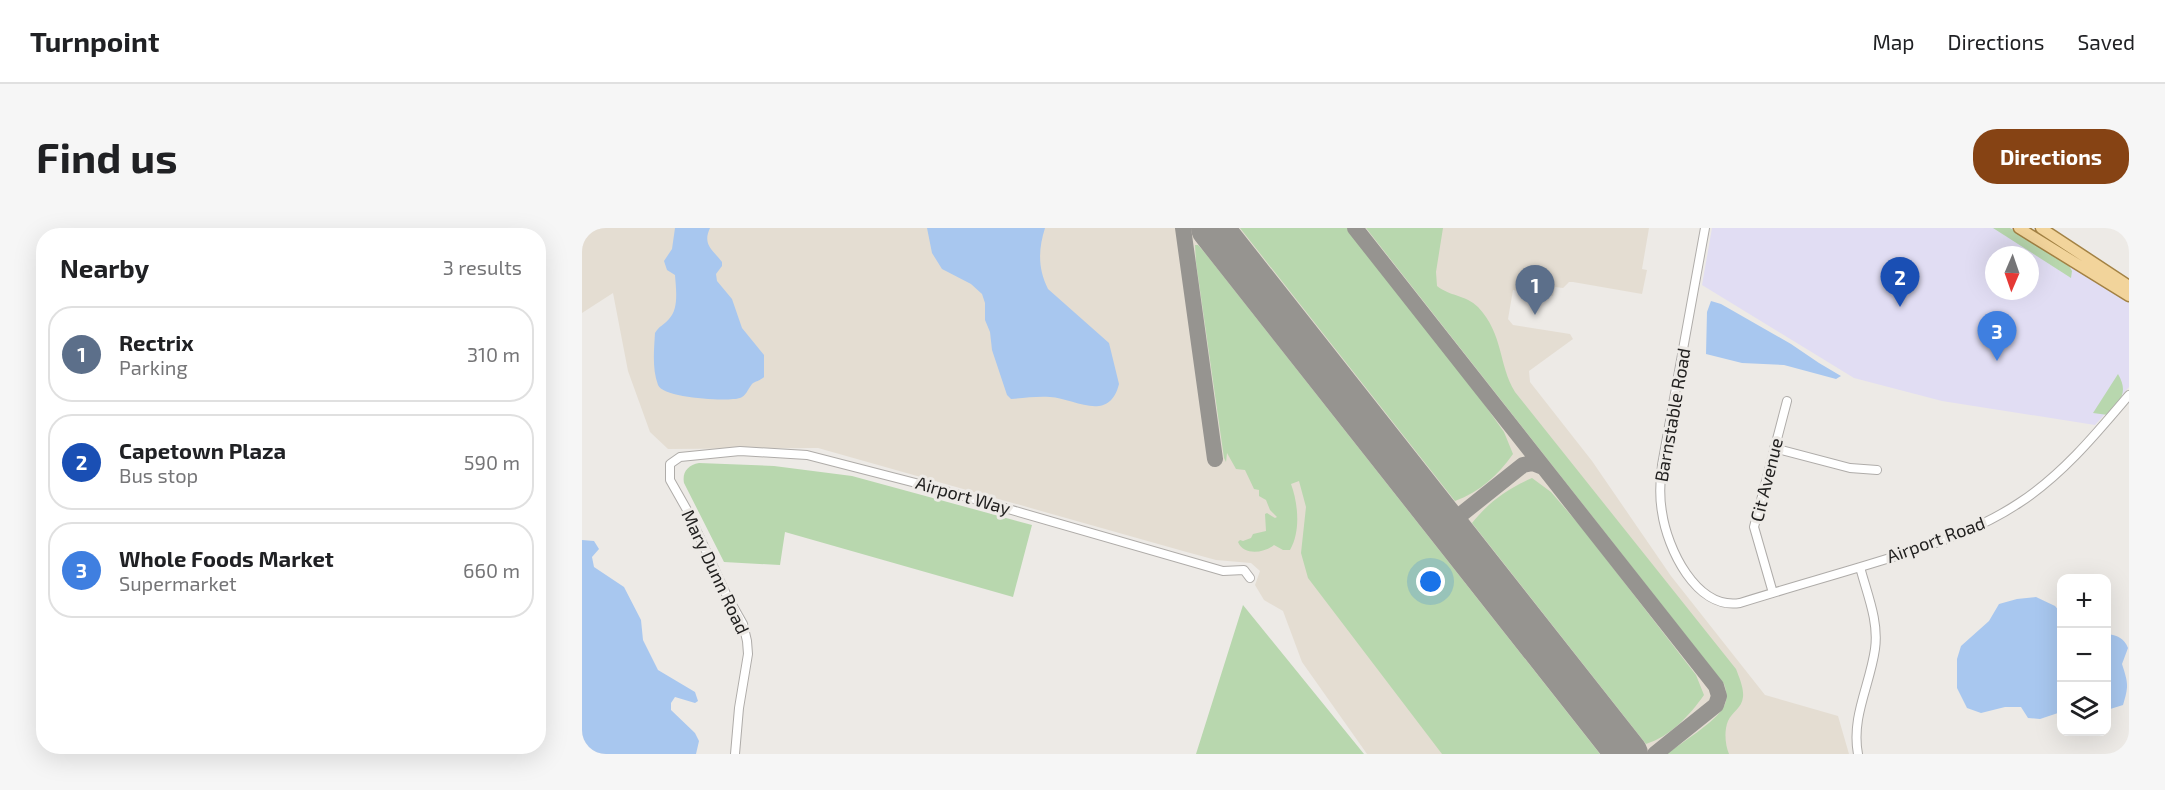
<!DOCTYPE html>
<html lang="en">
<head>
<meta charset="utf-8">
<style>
	:root { --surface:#fff; --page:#f6f6f6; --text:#202124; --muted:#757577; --line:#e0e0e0; --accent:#864314 }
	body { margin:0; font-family:"Exo 2",sans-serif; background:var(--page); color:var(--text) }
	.controls { position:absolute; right:18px; bottom:18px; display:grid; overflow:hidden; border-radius:12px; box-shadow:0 6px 24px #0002 }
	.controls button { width:54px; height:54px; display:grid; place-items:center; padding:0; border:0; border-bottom:2px solid var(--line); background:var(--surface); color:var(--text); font:30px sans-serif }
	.compass { position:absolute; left:1403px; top:18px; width:54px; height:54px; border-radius:50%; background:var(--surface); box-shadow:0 6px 24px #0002; rotate:182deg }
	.you { position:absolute; left:849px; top:354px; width:21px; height:21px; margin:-15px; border:4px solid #fff; border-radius:50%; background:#1a73e8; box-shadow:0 0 0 9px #1a73e833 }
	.badge { display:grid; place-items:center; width:39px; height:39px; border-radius:50%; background:var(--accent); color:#fff; font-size:20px; font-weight:700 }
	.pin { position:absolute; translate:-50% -50px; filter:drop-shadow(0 2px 3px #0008) }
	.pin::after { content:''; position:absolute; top:32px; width:21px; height:18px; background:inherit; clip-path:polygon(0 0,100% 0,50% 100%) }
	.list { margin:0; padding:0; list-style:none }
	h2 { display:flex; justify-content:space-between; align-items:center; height:78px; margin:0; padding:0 24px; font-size:26px }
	h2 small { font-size:20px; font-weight:400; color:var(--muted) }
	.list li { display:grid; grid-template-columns:39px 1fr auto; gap:18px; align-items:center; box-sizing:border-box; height:96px; margin:0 12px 12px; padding:0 12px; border:2px solid var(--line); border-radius:24px }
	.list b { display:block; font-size:22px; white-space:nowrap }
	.list p { margin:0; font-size:20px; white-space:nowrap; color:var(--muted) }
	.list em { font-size:20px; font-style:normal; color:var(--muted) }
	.icon { flex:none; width:33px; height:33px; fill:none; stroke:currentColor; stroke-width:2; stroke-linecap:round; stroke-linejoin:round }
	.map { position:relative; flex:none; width:1547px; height:526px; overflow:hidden; border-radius:24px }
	header { display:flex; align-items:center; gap:36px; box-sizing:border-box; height:84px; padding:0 30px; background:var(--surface); border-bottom:2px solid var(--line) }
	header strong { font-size:28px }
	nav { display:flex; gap:33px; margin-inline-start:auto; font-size:21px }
	.intro { display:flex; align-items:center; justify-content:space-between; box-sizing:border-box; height:144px; padding:0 36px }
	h1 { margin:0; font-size:42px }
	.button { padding:15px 27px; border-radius:24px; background:var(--accent); color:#fff; font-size:21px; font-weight:700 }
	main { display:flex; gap:36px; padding:0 36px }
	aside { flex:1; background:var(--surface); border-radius:24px; box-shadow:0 6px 24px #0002 }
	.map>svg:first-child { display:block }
</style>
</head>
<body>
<header>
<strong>Turnpoint</strong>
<nav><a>Map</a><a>Directions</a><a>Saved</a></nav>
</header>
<div class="intro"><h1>Find us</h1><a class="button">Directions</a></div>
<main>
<aside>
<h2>Nearby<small>3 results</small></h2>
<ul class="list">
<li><span class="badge" style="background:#5c6f8a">1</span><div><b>Rectrix</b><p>Parking</p></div><em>310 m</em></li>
<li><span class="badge" style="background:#1a4fb4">2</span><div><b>Capetown Plaza</b><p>Bus stop</p></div><em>590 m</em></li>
<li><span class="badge" style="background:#3f7fe0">3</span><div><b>Whole Foods Market</b><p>Supermarket</p></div><em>660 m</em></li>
</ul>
</aside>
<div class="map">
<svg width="1547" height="526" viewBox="0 0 1547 526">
	<rect width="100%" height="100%" fill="#edeae6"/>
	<path fill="#e1ddf3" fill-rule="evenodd" d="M1130 0H1431L1547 75V159L1513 197 1360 173 1272 150 1120 57ZM1412 27H1448V63H1412Z"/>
	<path fill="#e4ddd2" d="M0 0H1067L1060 41 1065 42 1060 66 991 54H987L981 60 973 59 971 68 931 62 926 91 931 97 988 106 991 111 947 143 948 154 1010 233 1089 348 1183 467 1256 488 1267 526H785L720 434 701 383 682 372 673 357 678 343 669 335 634 332 601 323 236 220 86 221 68 204 46 143 31 65 0 85Z"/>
	<path fill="#b8d7ae" d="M658 0H765L890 159 922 204 931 226C916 247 898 264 873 273Z
		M784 0H861L854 44 855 58C867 68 884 67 896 79 922 107 916 136 933 164L1154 441C1157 449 1162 460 1161 469 1160 480 1150 484 1146 493 1142 502 1143 517 1147 526H1085C1099 515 1133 494 1141 480 1146 472 1145 464 1142 456Z
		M1411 0H1428L1486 36 1490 43 1489 50Z
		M613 17H616L623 25 1018 526H860L726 350 719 325 724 279 717 253 709 256C716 275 719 303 708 322H701L692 317C682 325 662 328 656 314L658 312 661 313 669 310 671 306 684 303 683 286 685 285 693 290 695 289 688 282 684 272 677 268V262L672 261 663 242 654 241 645 225 644 234 642 230 614 34Z
		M1536 146C1547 165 1538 172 1526 187L1511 185Z
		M117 235 192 238 270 248 450 297 431 369 203 304 198 337 142 334 102 255C100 244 106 237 117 235Z
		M950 250 969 264 1000 300 1114 447 1122 467C1107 488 1089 508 1064 516L890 295C907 274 925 261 950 250Z
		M661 377 782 526H614Z"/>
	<path fill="#a8c7ef" d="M93 0H128C120 17 131 22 140 34V38L134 46 135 53 150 71 160 100 182 127V149C178 153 173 153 170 156 166 161 164 168 158 170 145 174 81 170 76 157 70 141 72 122 73 105 77 98 82 97 87 91 97 81 94 61 93 47L85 42 82 33 90 21Z
		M345 0H463C456 22 456 41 466 61L527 115 537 156C527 196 492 170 468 169 455 168 442 170 429 171L425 167 410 122 408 104 403 92V75L400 66 389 56 360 41 350 25Z
		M1129 73 1139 76 1209 116 1237 135 1259 148 1254 151 1202 137 1160 135 1124 126 1125 84Z
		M0 312 12 313 17 321 10 329 12 339 42 359 59 392 61 412 76 442 113 464 116 473 113 475 93 469 89 475V482L113 505 117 513 114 526H0Z
		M1454 369 1473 378 1479 385V484L1458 491 1446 490 1439 479H1423L1399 485 1385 480 1375 460V431L1379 418 1407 393 1417 376 1435 371Z
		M1525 406C1535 407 1542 410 1546 420L1540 436C1546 455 1547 457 1541 477L1525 482Z"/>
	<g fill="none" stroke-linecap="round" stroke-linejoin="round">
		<path stroke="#969490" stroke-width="16" d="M601 0 633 231
			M773 0 1134 458 1137 468 1134 477 1073 526
			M853 283C862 288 867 291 877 288
			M875 311 873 297 877 288 941 237 951 235 961 239"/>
		<path stroke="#969490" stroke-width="42" d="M630 0 1045 526"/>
		<defs>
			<path id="minor" d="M1123 0 1080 237C1078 253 1077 268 1080 284 1085 320 1114 382 1158 375 1209 359 1260 345 1311 329 1355 315 1398 301 1437 275 1480 247 1514 206 1547 167
				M1192 220 1268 240 1295 242
				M1191 365 1172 299 1205 173
				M153 526 157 480 166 426 165 413 161 396 144 366 105 282 88 252V236L98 229 158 223 225 227 357 261 641 343 662 342 668 350
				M1276 526C1269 489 1288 457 1293 421 1297 393 1285 366 1278 339"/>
			<path id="major" d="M1437 0 1547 68
				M1459 0 1547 58"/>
		</defs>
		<use href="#minor" stroke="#afaca9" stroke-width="10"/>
		<use href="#major" stroke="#a38244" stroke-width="13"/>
		<use href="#minor" stroke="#fff" stroke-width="8"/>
		<use href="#major" stroke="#f2d49b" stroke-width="10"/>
	</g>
	<g text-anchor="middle" stroke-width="6" stroke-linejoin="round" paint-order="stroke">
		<g font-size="18" fill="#222120" stroke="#edeae6">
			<text transform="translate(1091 187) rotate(-80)" y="6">Barnstable Road</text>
			<text transform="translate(1185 252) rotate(-76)" y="6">Cit Avenue</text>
			<text transform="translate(381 268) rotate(16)" y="6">Airport Way</text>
			<text transform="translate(1354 312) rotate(-20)" y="6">Airport Road</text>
			<text transform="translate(133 344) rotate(65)" y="6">Mary Dunn Road</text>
		</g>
	</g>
</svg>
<div class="controls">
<button>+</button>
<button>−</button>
<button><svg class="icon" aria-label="layers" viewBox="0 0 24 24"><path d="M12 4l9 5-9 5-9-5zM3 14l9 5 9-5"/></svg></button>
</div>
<svg class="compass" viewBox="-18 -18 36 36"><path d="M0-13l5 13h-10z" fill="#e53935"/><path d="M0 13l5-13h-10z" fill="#757577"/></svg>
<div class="you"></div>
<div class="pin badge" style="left:953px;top:87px;background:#5c6f8a">1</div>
<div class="pin badge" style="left:1318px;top:79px;background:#1a4fb4">2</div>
<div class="pin badge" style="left:1415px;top:133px;background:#3f7fe0">3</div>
</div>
</main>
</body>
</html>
